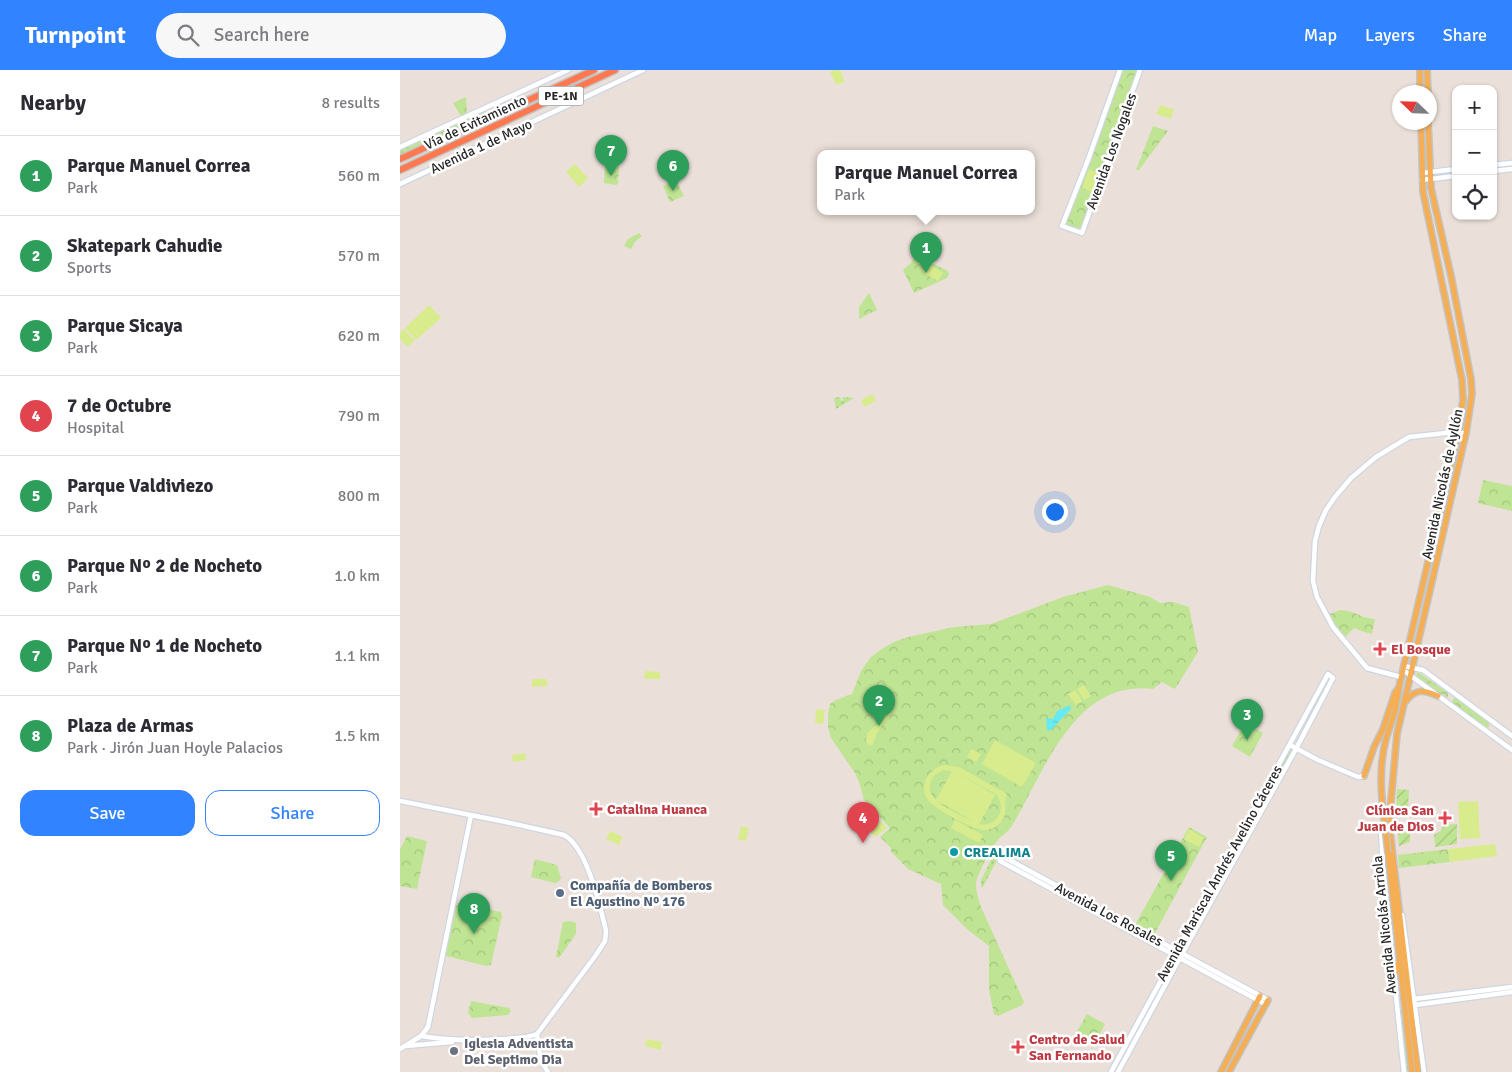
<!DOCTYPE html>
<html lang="en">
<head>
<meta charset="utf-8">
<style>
	:root { --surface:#fff; --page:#f7f7f7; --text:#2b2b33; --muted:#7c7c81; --line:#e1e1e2; --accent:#3283ff }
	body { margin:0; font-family:Signika,sans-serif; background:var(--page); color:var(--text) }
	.controls { position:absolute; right:15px; top:15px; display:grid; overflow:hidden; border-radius:10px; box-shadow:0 1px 4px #0004 }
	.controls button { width:45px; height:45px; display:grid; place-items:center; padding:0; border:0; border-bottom:1px solid var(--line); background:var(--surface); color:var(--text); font:25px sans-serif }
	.compass { position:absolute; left:992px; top:15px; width:45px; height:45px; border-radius:50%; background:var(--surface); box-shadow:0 1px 4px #0004; rotate:293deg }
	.you { position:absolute; left:654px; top:441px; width:18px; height:18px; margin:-12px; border:4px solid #fff; border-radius:50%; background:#1a73e8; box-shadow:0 0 0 8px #1a73e833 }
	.badge { display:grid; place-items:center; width:32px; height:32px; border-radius:50%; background:var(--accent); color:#fff; font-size:16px; font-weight:700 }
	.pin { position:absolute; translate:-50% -41px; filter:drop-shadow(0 1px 2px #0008) }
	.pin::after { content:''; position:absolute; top:26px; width:18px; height:15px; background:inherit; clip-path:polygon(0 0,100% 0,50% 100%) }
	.popup { position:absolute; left:417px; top:80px; width:218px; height:65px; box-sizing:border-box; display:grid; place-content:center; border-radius:10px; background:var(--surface); filter:drop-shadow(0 1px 4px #0005); font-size:16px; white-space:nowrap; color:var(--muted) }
	.popup b { font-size:19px; color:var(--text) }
	.popup::after { content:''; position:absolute; left:50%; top:100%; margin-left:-10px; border:10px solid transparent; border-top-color:var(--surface) }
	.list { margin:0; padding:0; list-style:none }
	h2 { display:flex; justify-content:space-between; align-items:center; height:65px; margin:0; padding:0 20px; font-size:21px }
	h2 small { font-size:16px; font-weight:400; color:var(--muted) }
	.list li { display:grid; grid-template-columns:32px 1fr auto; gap:15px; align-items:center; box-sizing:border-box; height:80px; padding:0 20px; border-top:1px solid var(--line) }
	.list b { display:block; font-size:19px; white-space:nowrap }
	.list p { margin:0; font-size:16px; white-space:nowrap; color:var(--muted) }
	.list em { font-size:16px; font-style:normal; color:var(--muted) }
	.actions { display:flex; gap:10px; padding:15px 20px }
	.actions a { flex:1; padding:11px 0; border:1px solid var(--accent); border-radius:15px; text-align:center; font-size:18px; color:var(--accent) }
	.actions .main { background:var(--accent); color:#fff }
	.icon { flex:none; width:28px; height:28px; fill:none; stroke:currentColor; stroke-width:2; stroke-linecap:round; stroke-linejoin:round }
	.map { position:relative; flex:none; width:1112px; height:1002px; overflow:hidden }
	header { display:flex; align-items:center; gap:30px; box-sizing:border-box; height:70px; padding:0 25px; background:var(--accent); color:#fff }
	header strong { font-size:24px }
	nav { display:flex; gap:28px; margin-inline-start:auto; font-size:18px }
	.search { width:350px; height:45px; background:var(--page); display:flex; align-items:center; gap:12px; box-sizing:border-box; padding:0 18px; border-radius:28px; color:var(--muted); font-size:19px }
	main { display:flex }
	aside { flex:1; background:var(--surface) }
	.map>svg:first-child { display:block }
</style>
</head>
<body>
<header>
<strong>Turnpoint</strong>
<div class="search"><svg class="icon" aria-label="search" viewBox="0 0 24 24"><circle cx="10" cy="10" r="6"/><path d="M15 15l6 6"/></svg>Search here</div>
<nav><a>Map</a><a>Layers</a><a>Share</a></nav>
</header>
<main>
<aside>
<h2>Nearby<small>8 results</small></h2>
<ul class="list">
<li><span class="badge" style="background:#2e9e5b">1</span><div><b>Parque Manuel Correa</b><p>Park</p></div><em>560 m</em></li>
<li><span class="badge" style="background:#2e9e5b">2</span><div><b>Skatepark Cahudie</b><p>Sports</p></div><em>570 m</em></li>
<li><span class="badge" style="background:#2e9e5b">3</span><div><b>Parque Sicaya</b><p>Park</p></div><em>620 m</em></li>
<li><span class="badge" style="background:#e0444e">4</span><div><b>7 de Octubre</b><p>Hospital</p></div><em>790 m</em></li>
<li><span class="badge" style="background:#2e9e5b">5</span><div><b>Parque Valdiviezo</b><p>Park</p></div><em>800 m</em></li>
<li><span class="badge" style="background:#2e9e5b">6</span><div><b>Parque Nº 2 de Nocheto</b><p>Park</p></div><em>1.0 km</em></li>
<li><span class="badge" style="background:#2e9e5b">7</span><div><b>Parque Nº 1 de Nocheto</b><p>Park</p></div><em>1.1 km</em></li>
<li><span class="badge" style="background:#2e9e5b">8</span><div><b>Plaza de Armas</b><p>Park · Jirón Juan Hoyle Palacios</p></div><em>1.5 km</em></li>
</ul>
<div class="actions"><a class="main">Save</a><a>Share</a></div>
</aside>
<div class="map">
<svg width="1112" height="1002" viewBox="0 0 1112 1002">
	<defs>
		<pattern id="grass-dots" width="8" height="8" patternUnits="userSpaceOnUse" patternTransform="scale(1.25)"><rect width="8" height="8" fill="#bfe493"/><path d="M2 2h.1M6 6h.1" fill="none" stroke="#a4c47f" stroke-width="1.8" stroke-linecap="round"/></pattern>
		<pattern id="park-crowns" width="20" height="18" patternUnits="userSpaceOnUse" patternTransform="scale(1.25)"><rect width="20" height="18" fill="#bfe493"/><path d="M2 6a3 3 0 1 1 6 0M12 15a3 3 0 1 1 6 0" fill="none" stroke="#a4c47f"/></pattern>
		<pattern id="garden-furrows" width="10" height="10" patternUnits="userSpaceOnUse" patternTransform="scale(1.25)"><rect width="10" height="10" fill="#bfe493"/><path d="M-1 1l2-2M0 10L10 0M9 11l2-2" fill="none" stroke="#a4c47f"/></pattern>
		<pattern id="water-ripples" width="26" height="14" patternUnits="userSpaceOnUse" patternTransform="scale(1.25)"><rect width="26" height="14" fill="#67eaf2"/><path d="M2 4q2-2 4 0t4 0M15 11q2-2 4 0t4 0" fill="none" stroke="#59c9d0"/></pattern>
	</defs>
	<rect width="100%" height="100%" fill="#ebe0d9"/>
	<path fill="url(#grass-dots)" d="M82 42 85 43 59 55 58 58 0 84V79Z
		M440 327 441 331 443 330 442 327 454 328 436 339 434 328Z
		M889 678 892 680 843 768 841 767Z
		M832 782 835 784 812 827 809 826Z
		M592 788 597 790 583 817H581V810Z
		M1000 936H1001L1009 1002H1006Z"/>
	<path fill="url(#park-crowns)" d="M722 0H737L680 162 663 156Z
		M66 27 67 43 61 46 53 33Z
		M753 56 768 61 739 100H736Z
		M205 91 212 92 219 96 218 114 216 115 204 113Z
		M276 110 284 126 270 132 263 116Z
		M239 163 242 166 235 172 231 179 224 176 228 169Z
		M516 185 548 201 549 204 547 208 514 223 503 200 511 193Z
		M469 223 477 240 459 249V237Z
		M1083 410 1112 416V441L1078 433Z
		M708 515 750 527 760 533 773 532 789 537 798 582 775 619 762 612 753 619C675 609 645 700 613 754 609 762 603 764 598 770 591 778 577 805 576 814 576 822 579 830 581 837L624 932 622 935 598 946 594 944 589 920V876L568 860 543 835 541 814 508 799 491 782V778L480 767 490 758 464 730 459 712 455 703 431 668 428 657V644L430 634 436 630 452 624 461 601 470 588 483 578 494 572 508 567 554 557 591 554 663 527Z
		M940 540C954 540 962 549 975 549L972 564 961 561 954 558 944 568 935 555 930 544Z
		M1018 602 1048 623V627L1044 628 1045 626 1036 620H1033L1017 608 1016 605Z
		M1056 628 1089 653V657L1085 659 1052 633 1053 629Z
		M845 653 863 663 850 687 832 676Z
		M789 757 807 767 754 865 735 855Z
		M7 766 27 771 17 819 0 816V779Z
		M1048 779 1050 792 999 798 998 785Z
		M135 789 157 795 161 808 159 811 155 813 131 807Z
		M57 833H60L101 842 102 846 91 895 86 896 46 886 45 883Z
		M170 851 176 853V864L159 888 156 887 163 852Z
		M71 931 109 938 111 941 108 945 72 948 68 943Z
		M687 944 705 954 695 974 676 963Z"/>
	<path fill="url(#garden-furrows)" d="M997 719 1009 720 1008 739 996 746Z
		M997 752 1003 757 1008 758 1010 761V772L999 776Z
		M1057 754V774L1035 777 1034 765 1041 761 1043 755Z"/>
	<path fill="#d8ec8e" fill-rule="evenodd" d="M435 0H440L445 12 436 15 430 2Z
		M760 35 774 39 771 49 756 44Z
		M175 94 188 108 179 117 166 102Z
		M689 99 699 104 692 122 682 118Z
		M529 195 543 202 538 211 525 204Z
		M29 235 41 248 16 270 5 258Z
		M4 259 15 271 7 277 0 269V262Z
		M473 324 476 331 464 337 461 330Z
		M245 601 260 602V609H244Z
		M132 609H146L148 616 132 617Z
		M684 615 691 626 684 630 677 619Z
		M675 620 682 631 676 635 668 624Z
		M416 639 425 640 423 654 415 653Z
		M489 639 492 642 477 663 473 674 470 676 466 671 467 663 478 654Z
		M595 670 636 693 622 717 582 694Z
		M571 679 581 684 576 692 567 687Z
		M125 683 126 690 113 692 112 685Z
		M543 695 559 697 607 724C603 734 609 744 600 753 596 758 589 760 583 760 572 759 535 739 529 731 517 717 528 700 543 695ZM543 700 552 701 536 730 575 752C562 746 525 732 530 714 532 706 537 703 543 700ZM553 701 596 724C607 738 598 758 579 754L595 725Z
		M1078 731 1080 768 1060 769 1058 732Z
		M555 750 583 765 579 773 551 758Z
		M481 751 487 758 475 767 470 761Z
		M341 756 349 758 346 771 338 770Z
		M789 759 804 768 799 777 784 769Z
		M210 761 223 767 219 775 206 769Z
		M1095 774 1097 786 1050 792 1048 779Z
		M247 969 262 972 261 980 245 976Z"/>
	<path fill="url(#water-ripples)" d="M670 635 671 639 650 661 647 660 646 648 653 649 657 641Z"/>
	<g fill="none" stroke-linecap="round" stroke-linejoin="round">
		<defs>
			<path id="secondary" d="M720 0 688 90 662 156 682 163 740 0
				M0 77 168 0
				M1093 95 1112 93
				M1093 101 1112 99
				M1022 103 1056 99
				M1022 110 1056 106
				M0 114 243 0
				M1004 596 1023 600 1112 666
				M1003 600 1112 680
				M1001 607 967 598 933 557 917 527 913 511 915 471 919 456 926 440 935 427 951 408 976 387 1009 367 1046 363H1066
				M890 675 918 690 958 707 964 706
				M0 731 106 752 164 765C187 777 200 836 206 861L205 871 196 885 137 964C127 968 117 968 106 969 77 971 50 971 21 966
				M981 755 983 801 1004 1002
				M1002 845 1024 1002
				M1014 929 1112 917
				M865 934 600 791 602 786 868 930
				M1015 935 1112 922
				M137 964C139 978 139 990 148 1002
				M5 976 52 972
				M0 979 21 966 28 957 71 745
				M711 1002 928 604 933 608 896 679 782 884 718 1002"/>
			<path id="primary" d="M1020 0V22
				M1027 0 1028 22
				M1006 631C1016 618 1024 620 1038 626
				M986 669 995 641 999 618
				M964 706 974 677 983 659 995 623 999 617 1058 363 1063 330 1062 310 1023 122 1021 52
				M988 783 1012 1002
				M995 904 997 894
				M821 1002 860 926
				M829 1002 868 930
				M1018 1002 989 753 997 664 1066 363 1072 324 1071 309 1051 206 1031 118 1028 52"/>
			<path id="highway" d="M0 89 194 0
				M0 100 215 0"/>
		</defs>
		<use href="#secondary" stroke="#ced6e2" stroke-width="7"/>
		<use href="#primary" stroke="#c3c3c3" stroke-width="8"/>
		<use href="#highway" stroke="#c3c3c3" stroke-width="9"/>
		<use href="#secondary" stroke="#fff" stroke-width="4.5"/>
		<use href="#primary" stroke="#f5ae54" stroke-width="5"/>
		<use href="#highway" stroke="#ff7850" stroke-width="6"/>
		<defs>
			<path id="primary-bridge" d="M986 669C976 706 984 745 988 783"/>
		</defs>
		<use href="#primary-bridge" stroke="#c3c3c3" stroke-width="8" stroke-linecap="butt"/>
		<use href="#primary-bridge" stroke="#f5ae54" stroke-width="5"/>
	</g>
	<g fill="#e0444e" stroke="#fff" stroke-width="2">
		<path d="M977.5 571.5h5v5h5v5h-5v5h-5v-5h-5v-5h5z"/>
		<path d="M193.5 731.5h5v5h5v5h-5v5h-5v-5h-5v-5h5z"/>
		<path d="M1042.5 740.5h5v5h5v5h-5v5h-5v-5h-5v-5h5z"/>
		<path d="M615.5 969.5h5v5h5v5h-5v5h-5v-5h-5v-5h5z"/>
	</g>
	<circle fill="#0f9aa8" stroke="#fff" stroke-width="2" cx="554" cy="782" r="5"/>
	<circle fill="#5c6f8a" stroke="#fff" stroke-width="2" cx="160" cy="823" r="5"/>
	<circle fill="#6b7280" stroke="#fff" stroke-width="2" cx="54" cy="981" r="5"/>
	<g text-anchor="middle" stroke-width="5" stroke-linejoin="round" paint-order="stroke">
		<rect fill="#fff" stroke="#686868" stroke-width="1" x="138.5" y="16.5" width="45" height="19" rx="4"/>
		<g font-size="12" font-weight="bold" fill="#282828">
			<text x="161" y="30">PE-1N</text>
		</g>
		<g font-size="14" fill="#282828" stroke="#fff">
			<text transform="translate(75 52) rotate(-25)" y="5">Vía de Evitamiento</text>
			<text transform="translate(81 76) rotate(-25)" y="5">Avenida 1 de Mayo</text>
			<text transform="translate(711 81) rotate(-70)" y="5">Avenida Los Nogales</text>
			<text transform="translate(1042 414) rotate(-78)" y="5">Avenida Nicolás de Ayllón</text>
			<text transform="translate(819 803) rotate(-61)" y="5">Avenida Mariscal Andrés Avelino Cáceres</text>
			<text transform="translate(709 844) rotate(28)" y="5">Avenida Los Rosales</text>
			<text transform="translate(984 855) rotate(-96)" y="5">Avenida Nicolás Arriola</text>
		</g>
		<g font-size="14" font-weight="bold" fill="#be3a42" stroke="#fff" text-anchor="start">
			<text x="991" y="584">El Bosque</text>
			<text x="207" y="744">Catalina Huanca</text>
			<text x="1034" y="745" text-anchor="end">Clínica San<tspan x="1034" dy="16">Juan de Dios</tspan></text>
			<text x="629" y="974">Centro de Salud<tspan x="629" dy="16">San Fernando</tspan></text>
		</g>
		<g font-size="14" font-weight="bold" fill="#0d838f" stroke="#fff" text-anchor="start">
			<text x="564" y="787">CREALIMA</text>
		</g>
		<g font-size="14" font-weight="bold" fill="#4e5e75" stroke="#fff" text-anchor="start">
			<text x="170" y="820">Compañía de Bomberos<tspan x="170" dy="16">El Agustino Nº 176</tspan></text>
		</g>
		<g font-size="14" font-weight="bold" fill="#5b616d" stroke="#fff" text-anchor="start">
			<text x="64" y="978">Iglesia Adventista<tspan x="64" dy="16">Del Septimo Dia</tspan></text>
		</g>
	</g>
</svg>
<div class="controls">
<button>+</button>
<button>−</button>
<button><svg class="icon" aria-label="locate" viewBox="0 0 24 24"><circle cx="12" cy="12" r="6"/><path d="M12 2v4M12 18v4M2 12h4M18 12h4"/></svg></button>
</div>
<svg class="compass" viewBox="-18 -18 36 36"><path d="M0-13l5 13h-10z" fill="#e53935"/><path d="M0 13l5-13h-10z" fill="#7c7c81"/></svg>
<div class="you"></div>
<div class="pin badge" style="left:526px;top:203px;background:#2e9e5b">1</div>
<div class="popup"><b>Parque Manuel Correa</b>Park</div>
<div class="pin badge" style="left:479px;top:656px;background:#2e9e5b">2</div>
<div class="pin badge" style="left:847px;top:670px;background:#2e9e5b">3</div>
<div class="pin badge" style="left:463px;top:773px;background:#e0444e">4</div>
<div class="pin badge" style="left:771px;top:811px;background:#2e9e5b">5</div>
<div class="pin badge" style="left:273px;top:121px;background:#2e9e5b">6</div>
<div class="pin badge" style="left:211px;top:106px;background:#2e9e5b">7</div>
<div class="pin badge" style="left:74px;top:864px;background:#2e9e5b">8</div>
</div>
</main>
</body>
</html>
